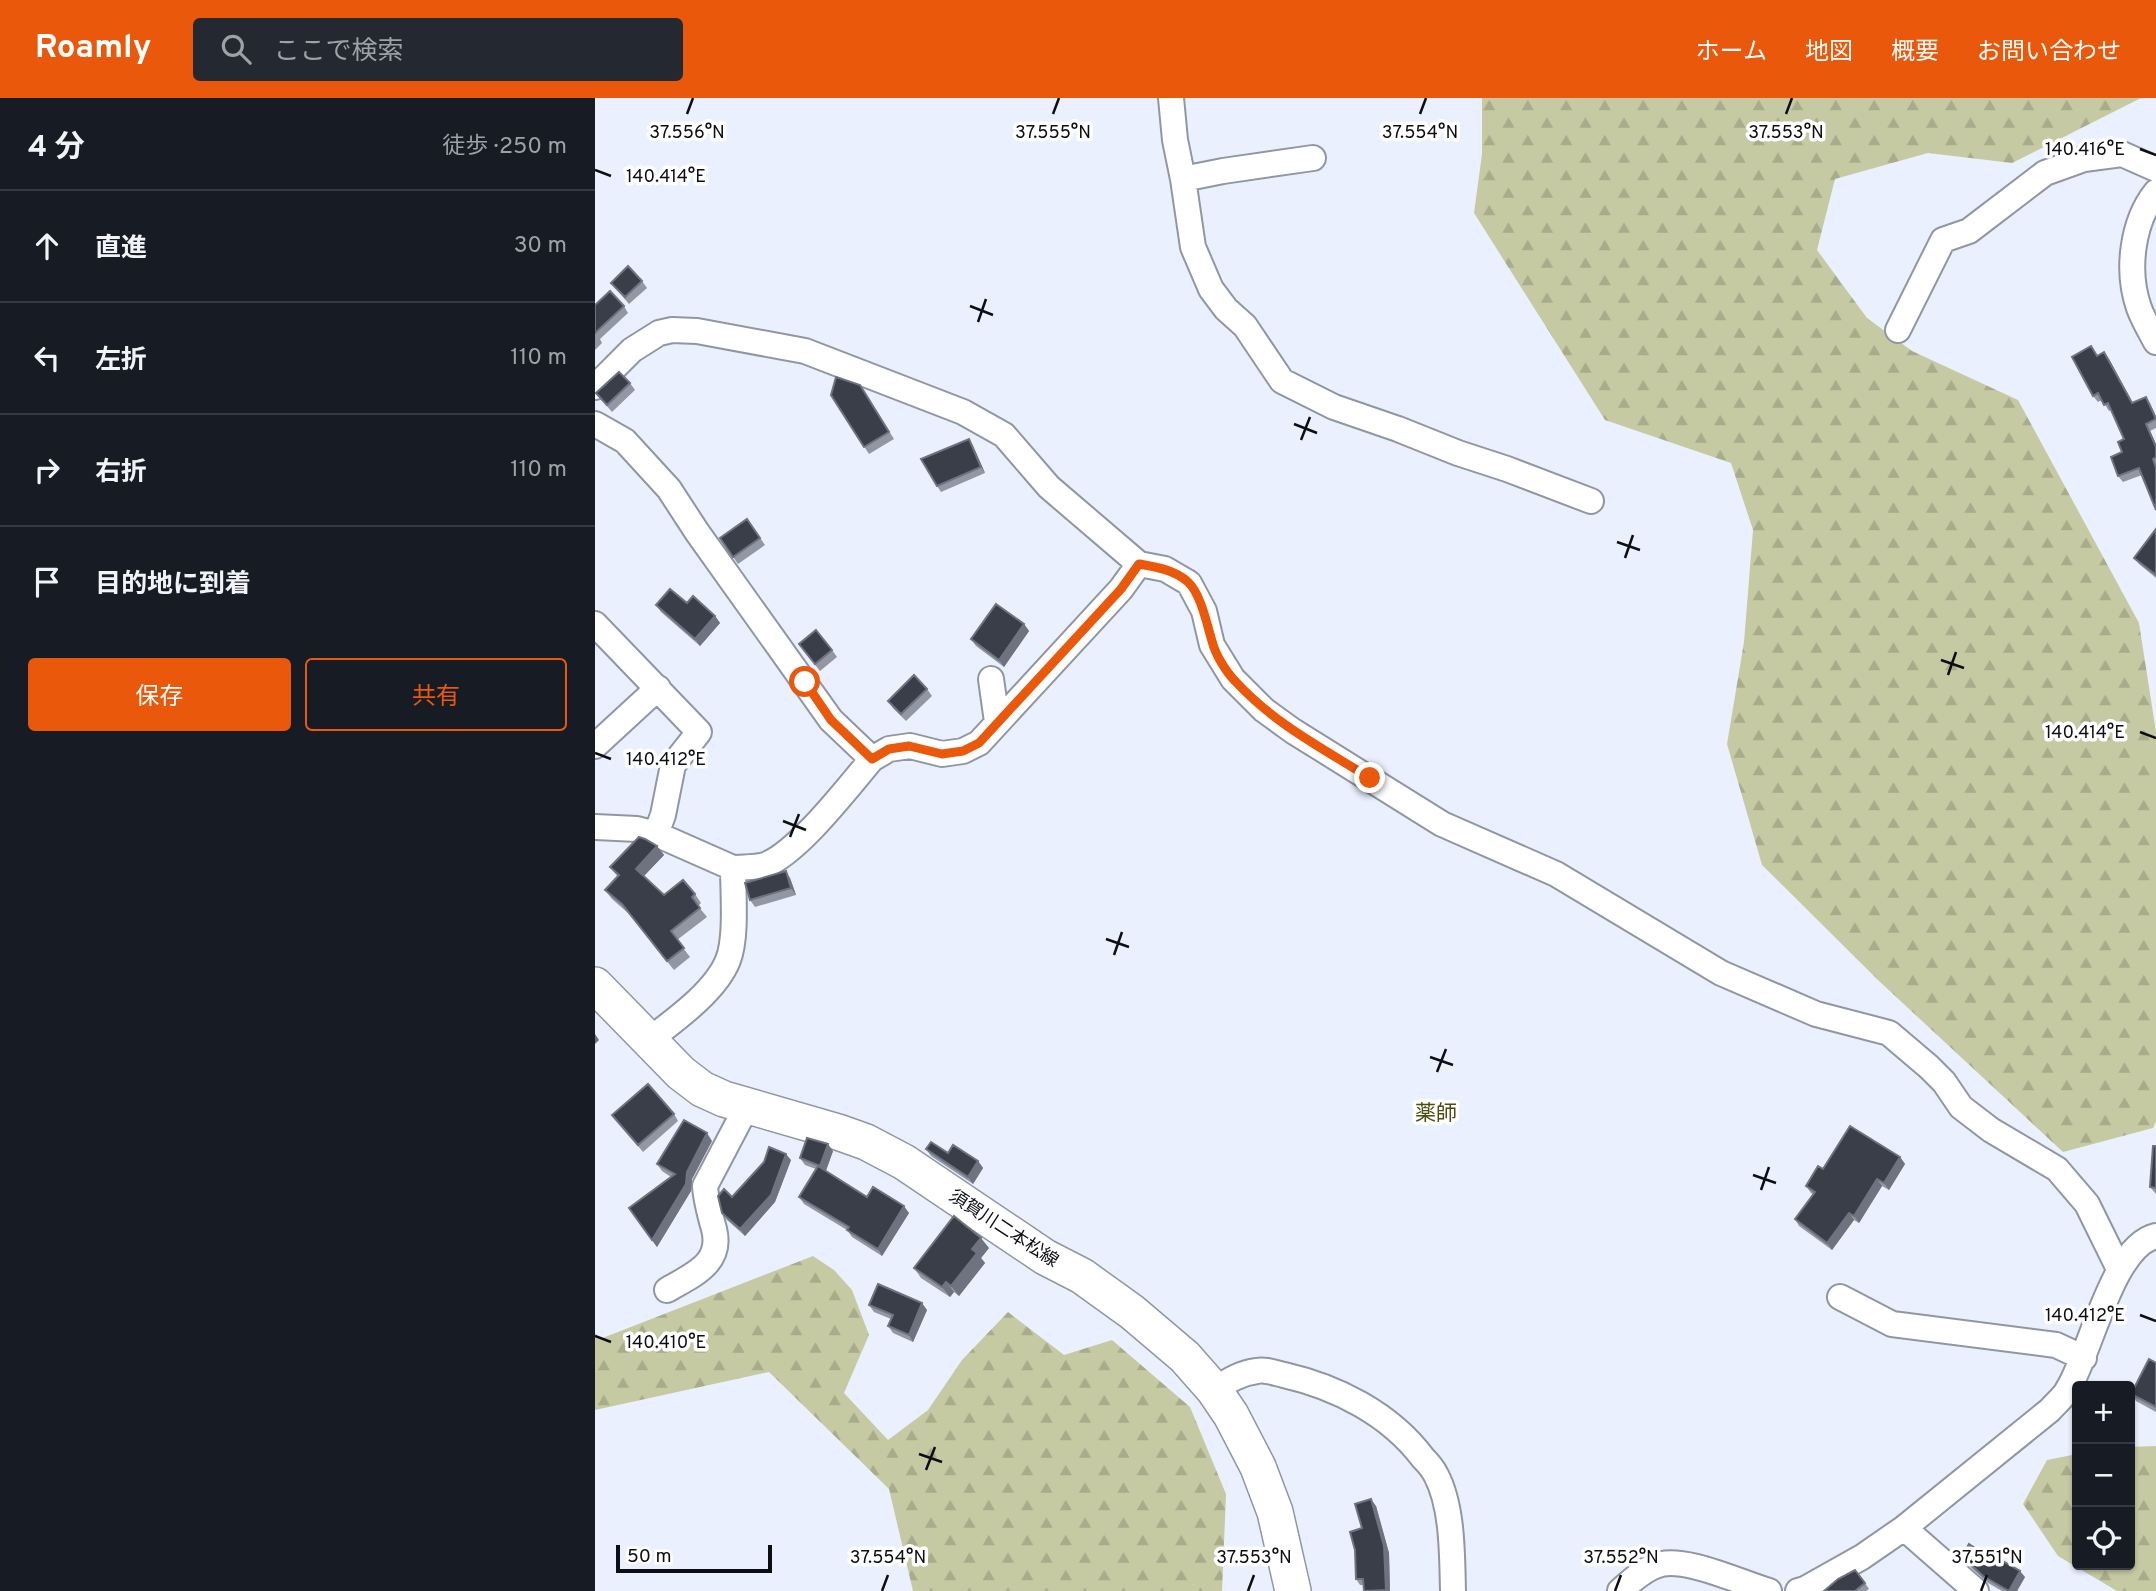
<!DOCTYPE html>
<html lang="ja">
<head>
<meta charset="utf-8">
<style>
	:root { --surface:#171b24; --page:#242831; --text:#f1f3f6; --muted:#9ea1a6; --line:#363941; --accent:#ea580c }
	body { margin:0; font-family:Overpass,"Noto Sans JP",sans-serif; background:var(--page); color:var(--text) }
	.controls { position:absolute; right:21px; bottom:21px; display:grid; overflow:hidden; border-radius:7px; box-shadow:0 2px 5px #0004 }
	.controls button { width:63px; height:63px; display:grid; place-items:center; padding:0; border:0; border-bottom:2px solid var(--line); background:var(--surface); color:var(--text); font:35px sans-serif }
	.scale { position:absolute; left:21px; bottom:18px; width:156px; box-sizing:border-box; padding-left:7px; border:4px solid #0d0e13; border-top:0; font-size:19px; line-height:24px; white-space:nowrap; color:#0d0e13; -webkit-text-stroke:5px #fff; paint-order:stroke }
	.stop { position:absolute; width:21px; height:21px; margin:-16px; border:5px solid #ea580c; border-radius:50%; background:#fff }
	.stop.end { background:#ea580c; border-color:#fff; box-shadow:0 2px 7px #0008 }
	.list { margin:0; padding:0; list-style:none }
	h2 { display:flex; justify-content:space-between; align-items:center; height:91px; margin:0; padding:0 28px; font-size:30px }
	h2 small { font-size:23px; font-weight:400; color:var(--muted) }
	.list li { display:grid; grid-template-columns:46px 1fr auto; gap:21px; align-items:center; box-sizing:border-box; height:112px; padding:0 28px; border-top:2px solid var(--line) }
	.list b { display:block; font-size:26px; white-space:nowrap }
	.list em { font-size:23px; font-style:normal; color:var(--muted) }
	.actions { display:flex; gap:14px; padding:21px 28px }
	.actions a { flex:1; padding:16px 0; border:2px solid var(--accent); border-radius:7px; text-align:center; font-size:24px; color:var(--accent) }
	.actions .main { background:var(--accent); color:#fff }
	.icon { flex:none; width:38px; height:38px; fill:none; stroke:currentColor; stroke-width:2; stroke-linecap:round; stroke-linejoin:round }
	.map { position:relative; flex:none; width:1561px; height:1493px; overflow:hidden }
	header { display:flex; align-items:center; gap:42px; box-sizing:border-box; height:98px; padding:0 35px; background:var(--accent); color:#fff }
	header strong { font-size:33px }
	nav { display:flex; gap:38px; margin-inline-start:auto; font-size:24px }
	.search { width:490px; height:63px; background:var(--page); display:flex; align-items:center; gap:18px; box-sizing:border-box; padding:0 24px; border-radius:7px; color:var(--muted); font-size:26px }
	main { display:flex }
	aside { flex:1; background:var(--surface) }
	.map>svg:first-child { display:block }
</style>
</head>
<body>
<header>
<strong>Roamly</strong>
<div class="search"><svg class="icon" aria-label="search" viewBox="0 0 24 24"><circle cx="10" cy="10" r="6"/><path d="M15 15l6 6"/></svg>ここで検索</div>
<nav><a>ホーム</a><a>地図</a><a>概要</a><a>お問い合わせ</a></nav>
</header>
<main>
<aside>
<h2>4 分<small>徒歩 · 250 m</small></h2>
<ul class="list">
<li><svg class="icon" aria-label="ahead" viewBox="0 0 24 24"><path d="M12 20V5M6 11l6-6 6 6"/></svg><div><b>直進</b></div><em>30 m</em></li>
<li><svg class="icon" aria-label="left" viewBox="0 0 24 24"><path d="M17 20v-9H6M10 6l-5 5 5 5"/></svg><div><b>左折</b></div><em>110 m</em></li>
<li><svg class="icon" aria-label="right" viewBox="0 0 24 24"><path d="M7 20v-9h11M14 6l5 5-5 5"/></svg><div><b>右折</b></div><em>110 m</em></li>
<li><svg class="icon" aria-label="arrive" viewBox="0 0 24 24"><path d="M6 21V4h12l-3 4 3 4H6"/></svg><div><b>目的地に到着</b></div></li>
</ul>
<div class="actions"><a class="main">保存</a><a>共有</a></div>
</aside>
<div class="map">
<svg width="1561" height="1493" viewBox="0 0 1561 1493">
	<defs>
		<pattern id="forest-firs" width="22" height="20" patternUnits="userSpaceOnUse" patternTransform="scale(1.75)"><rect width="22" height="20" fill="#c6caa3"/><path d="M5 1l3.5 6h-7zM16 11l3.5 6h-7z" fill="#a9ac8b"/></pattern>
	</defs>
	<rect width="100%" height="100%" fill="#ebf0fe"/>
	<path fill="url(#forest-firs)" d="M887 0H1546L1417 65 1333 55 1240 81 1222 152 1272 220 1317 253 1423 302 1544 525 1561 634V1023L1558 1030 1468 1054 1284 883 1167 767 1132 646 1149 544 1158 432 1136 365 1010 322 879 115 887 56Z
		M218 1158 239 1172 257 1192 274 1237 249 1295 293 1342 333 1312 367 1262 413 1214 469 1257 517 1242 595 1309 631 1396 627 1493H318L294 1391 174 1274 0 1312V1235L5 1241Z
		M1561 1348V1493H1522L1463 1458 1428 1406 1452 1362 1482 1356V1467H1535V1349Z"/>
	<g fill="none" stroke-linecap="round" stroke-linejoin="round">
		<defs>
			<path id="minor" d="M576 0 580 42 588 81 598 149 616 191 631 211 650 228 687 283 739 309 803 331 863 355 912 371 996 403
				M588 81 628 73 718 60
				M1561 94C1537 124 1531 173 1544 210 1548 221 1555 233 1561 244
				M1303 232 1348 142 1374 133 1450 75 1489 61 1527 56 1561 71
				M0 289 37 252 64 235 77 232 102 233 210 253 368 314 409 337 454 389 544 466 526 491 384 645 368 653 347 656 315 648 294 651 277 661
				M0 326 30 343 74 391 102 434 236 622 277 661C253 689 203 755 170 767 161 770 148 769 138 770 138 794 142 840 133 862 121 893 80 922 54 942
				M544 466 570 471 594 485 609 513 617 547 638 581 669 612 698 633 847 726 961 776 1126 875 1221 916 1294 935 1334 969 1349 984 1366 1009 1396 1032 1462 1071 1492 1106 1524 1171
				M0 526 104 634 78 667 68 717 61 736
				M396 581 402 624
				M0 648 63 590
				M0 729 42 731 61 736 138 770
				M72 1192C97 1177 128 1166 119 1131 115 1117 111 1103 110 1088L152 1008
				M1245 1199 1297 1226 1461 1247 1489 1260
				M619 1292C633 1283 645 1275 662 1273 670 1271 680 1275 689 1277 742 1289 795 1316 828 1360 833 1365 838 1371 841 1377 858 1409 857 1458 858 1493
				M1309 1430 1381 1493
				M1025 1493C1035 1484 1047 1473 1060 1468 1086 1456 1146 1485 1174 1493
				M1203 1493 1210 1491 1267 1459 1309 1430 1455 1312C1461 1305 1469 1299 1473 1291 1496 1254 1517 1148 1561 1138"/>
			<path id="secondary" d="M0 887 86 975 107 991 129 1001 243 1034 271 1044 309 1064 450 1159 487 1178 537 1214 590 1259 619 1292 636 1317 663 1369 680 1414 698 1493"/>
		</defs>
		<use href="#minor" stroke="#9196a3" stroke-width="28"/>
		<use href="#secondary" stroke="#9196a3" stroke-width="38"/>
		<use href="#minor" stroke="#fff" stroke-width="24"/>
		<use href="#secondary" stroke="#fff" stroke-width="35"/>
	</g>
	<path fill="#9297a4" d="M47 183 52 190 34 206 16 185Z
		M0 207 29 208 33 215 5 241 7 245 0 252Z
		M1503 258 1514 261 1538 305 1551 299 1555 305 1561 318V330L1555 333 1561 346V412L1547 377 1528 384 1523 378 1529 341 1516 312 1514 313 1507 302 1503 304 1498 298Z
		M35 285 40 292 17 314 1 295Z
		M265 287 299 341 274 356 236 297Z
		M374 341 378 348 390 375 346 394 342 388Z
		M152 421 170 447 143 466 125 440Z
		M1561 431V480L1544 466 1539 460Z
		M61 507 120 518 125 525 105 548 66 514Z
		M429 526 434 533 409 569 381 548 376 541Z
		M204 546 237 552 242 559 225 573Z
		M332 591 337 598 311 623 298 610 293 603Z
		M62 748 69 757 49 778 69 797 100 796 106 805 103 808 112 819 82 842 95 859 79 872 33 815 17 801 10 792 23 779 15 769Z
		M195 780 201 797 160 809 155 802Z
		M79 1016 83 1023 48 1054 17 1017Z
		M117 1043 97 1081 96 1093 62 1149 34 1110 76 1079 67 1073 62 1066Z
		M1561 1048V1096L1555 1089Z
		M331 1051 353 1055 383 1063 388 1070 378 1086 336 1058Z
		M238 1053 231 1073 272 1099 314 1115 287 1158 257 1139 252 1132 209 1106 204 1099 221 1071 210 1067 205 1060Z
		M1305 1059 1310 1066 1294 1092 1287 1088 1264 1125 1259 1122 1237 1152 1204 1128 1200 1121 1218 1096 1216 1095 1211 1088 1228 1071Z
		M196 1062 180 1104 150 1138 132 1122 127 1115Z
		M394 1150 386 1160 390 1165 364 1198 359 1194 355 1199 326 1180 319 1170Z
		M274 1207 332 1212 318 1244 298 1235 293 1228 296 1221 279 1214Z
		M1561 1265V1314L1541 1303 1536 1296Z
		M781 1408 794 1455 795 1493H769L768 1487H765L761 1481 760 1452 767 1430Z
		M1367 1458 1430 1479 1422 1493H1407L1393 1485 1371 1465Z
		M1270 1485 1274 1491 1271 1493H1229Z"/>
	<path fill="#6f737f" d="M1509 254 1514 261 1541 312 1537 305Z
		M1551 326 1555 333 1561 346V349Z
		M374 341 378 348 390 375 386 369Z
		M120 518 125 525 105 548 100 541Z
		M429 526 434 533 409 569 404 562Z
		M62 748 69 757 47 780 41 771Z
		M191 773 195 780 201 797 196 790Z
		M0 936 4 942 0 946Z
		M112 1035 117 1043 97 1081 96 1093 62 1149 57 1142Z
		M233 1046 238 1053 230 1075 225 1068Z
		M191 1056 196 1062 180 1104 150 1138 145 1131Z
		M1305 1059 1310 1066 1294 1092 1289 1085Z
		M383 1063 388 1070 378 1086 373 1079Z
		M1282 1081 1287 1088 1264 1125 1259 1118Z
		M309 1108 314 1115 287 1158 283 1151Z
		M1254 1115 1259 1122 1237 1152 1232 1145Z
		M386 1140 394 1150 386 1160 390 1165 364 1198 356 1188 377 1151Z
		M351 1184 359 1194 355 1199 347 1189Z
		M327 1205 332 1212 318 1244 314 1237Z
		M776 1401 781 1408 794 1455 795 1493H792L791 1492Z
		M1425 1473 1430 1479 1422 1493H1414Z"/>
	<path fill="#3a3e49" stroke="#6f737f" stroke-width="2" d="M33 168 47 183 30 199 16 185Z
		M15 193 29 208 0 235V207Z
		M1496 248 1502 258 1509 254 1537 305 1551 299 1561 321 1551 326 1561 349V359L1558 361 1561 370V412L1544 370 1523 378 1516 359 1527 354 1523 344 1529 341 1513 305 1509 307 1503 295 1498 298 1477 259Z
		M24 274 35 285 12 307 1 295Z
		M241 279 265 287 294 334 269 349 236 297Z
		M374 341 386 369 342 388 326 361Z
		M152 421 165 440 138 459 125 440Z
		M1561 431V477L1539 460Z
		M75 491 92 505 98 498 120 518 100 541 61 507Z
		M401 506 429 526 404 562 376 541Z
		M221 532 237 552 220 566 204 546Z
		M319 577 332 591 306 616 293 603Z
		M44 739 50 741 62 748 41 771 69 797 88 782 100 796 97 799 105 810 76 833 89 850 72 863 27 806 10 792 24 777 15 769Z
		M191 773 196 790 155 802 150 785Z
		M53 986 79 1016 43 1047 17 1017Z
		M89 1022 112 1035 92 1074 91 1086 57 1142 34 1110 80 1076 62 1066Z
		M1255 1028 1305 1059 1289 1085 1282 1081 1259 1118 1254 1115 1232 1145 1200 1121 1220 1094 1211 1088 1223 1068 1228 1071Z
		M212 1040 233 1046 225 1068 205 1060Z
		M336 1044 353 1055 358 1047 383 1063 373 1079 331 1051Z
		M1558 1048H1561V1090L1555 1089Z
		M174 1049 191 1056 176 1097 145 1131 127 1115 123 1098 129 1091 137 1099 169 1064Z
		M223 1068 272 1099 278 1089 309 1108 283 1151 252 1132 254 1129 204 1099Z
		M359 1118 386 1140 377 1151 382 1155 356 1188 351 1184 347 1189 319 1170Z
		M283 1186 327 1205 314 1237 293 1228 298 1217 274 1207Z
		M1554 1261 1561 1265V1309L1536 1296Z
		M776 1401 789 1448 791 1492 769 1493 768 1481H761L760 1452 755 1434 767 1430 760 1406Z
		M1374 1446 1388 1455 1390 1453 1425 1473 1414 1493 1388 1478 1367 1458Z
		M1260 1472 1270 1485 1260 1493H1229L1243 1481Z"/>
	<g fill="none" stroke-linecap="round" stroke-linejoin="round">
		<path stroke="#ea580c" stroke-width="9" d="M210 584 236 622 277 661 294 651 314 648 347 656 368 653 384 645 526 491 544 466C561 469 580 472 593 484 606 496 612 527 617 543 620 556 631 574 641 584 680 626 727 650 775 680"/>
	</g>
	<path fill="none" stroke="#0d0e13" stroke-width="2.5" d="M92 16 98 0M458 16 464 0M825 16 831 0M1191 16 1197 0M1545 51 1561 57M0 72 16 78M375 208 398 217M383 224 391 201M699 326 722 335M706 342 715 319M1022 444 1045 452M1030 460 1038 437M1346 562 1369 570M1353 577 1361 554M1545 634 1561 640M0 655 16 661M188 723 211 732M195 739 204 716M511 841 534 849M519 857 527 834M835 959 858 967M842 974 851 951M1158 1077 1181 1085M1166 1092 1174 1069M1545 1217 1561 1223M0 1238 16 1244M324 1356 347 1364M331 1372 340 1349M287 1493 293 1477M653 1493 659 1477M1020 1493 1026 1477M1386 1493 1392 1477"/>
	<g text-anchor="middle" stroke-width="7" stroke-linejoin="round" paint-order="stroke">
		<g font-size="18" fill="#0d0e13" stroke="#fff">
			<text transform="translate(409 1130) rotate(33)" y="6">須賀川二本松線</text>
		</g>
		<g font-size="21" fill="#4b4e12" stroke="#fff">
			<text x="841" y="1022">薬師</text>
		</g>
	</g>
	<g font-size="18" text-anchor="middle" fill="#0d0e13" stroke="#fff" stroke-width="7" stroke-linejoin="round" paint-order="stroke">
		<text x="458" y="40">37.555°N</text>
		<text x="825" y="40">37.554°N</text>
		<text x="1191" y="40">37.553°N</text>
		<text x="92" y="40">37.556°N</text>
		<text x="1490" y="57">140.416°E</text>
		<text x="71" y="84">140.414°E</text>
		<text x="1490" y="640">140.414°E</text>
		<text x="71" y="667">140.412°E</text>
		<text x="1490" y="1223">140.412°E</text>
		<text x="71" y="1250">140.410°E</text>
		<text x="293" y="1465">37.554°N</text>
		<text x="659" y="1465">37.553°N</text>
		<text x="1026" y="1465">37.552°N</text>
		<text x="1392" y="1465">37.551°N</text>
	</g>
</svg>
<div class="controls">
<button>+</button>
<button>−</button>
<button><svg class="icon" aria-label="locate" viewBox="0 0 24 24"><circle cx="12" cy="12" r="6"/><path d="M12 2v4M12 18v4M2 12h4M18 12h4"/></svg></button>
</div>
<div class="scale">50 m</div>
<div class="stop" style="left:210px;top:584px"></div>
<div class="stop end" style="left:775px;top:680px"></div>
</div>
</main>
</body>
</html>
